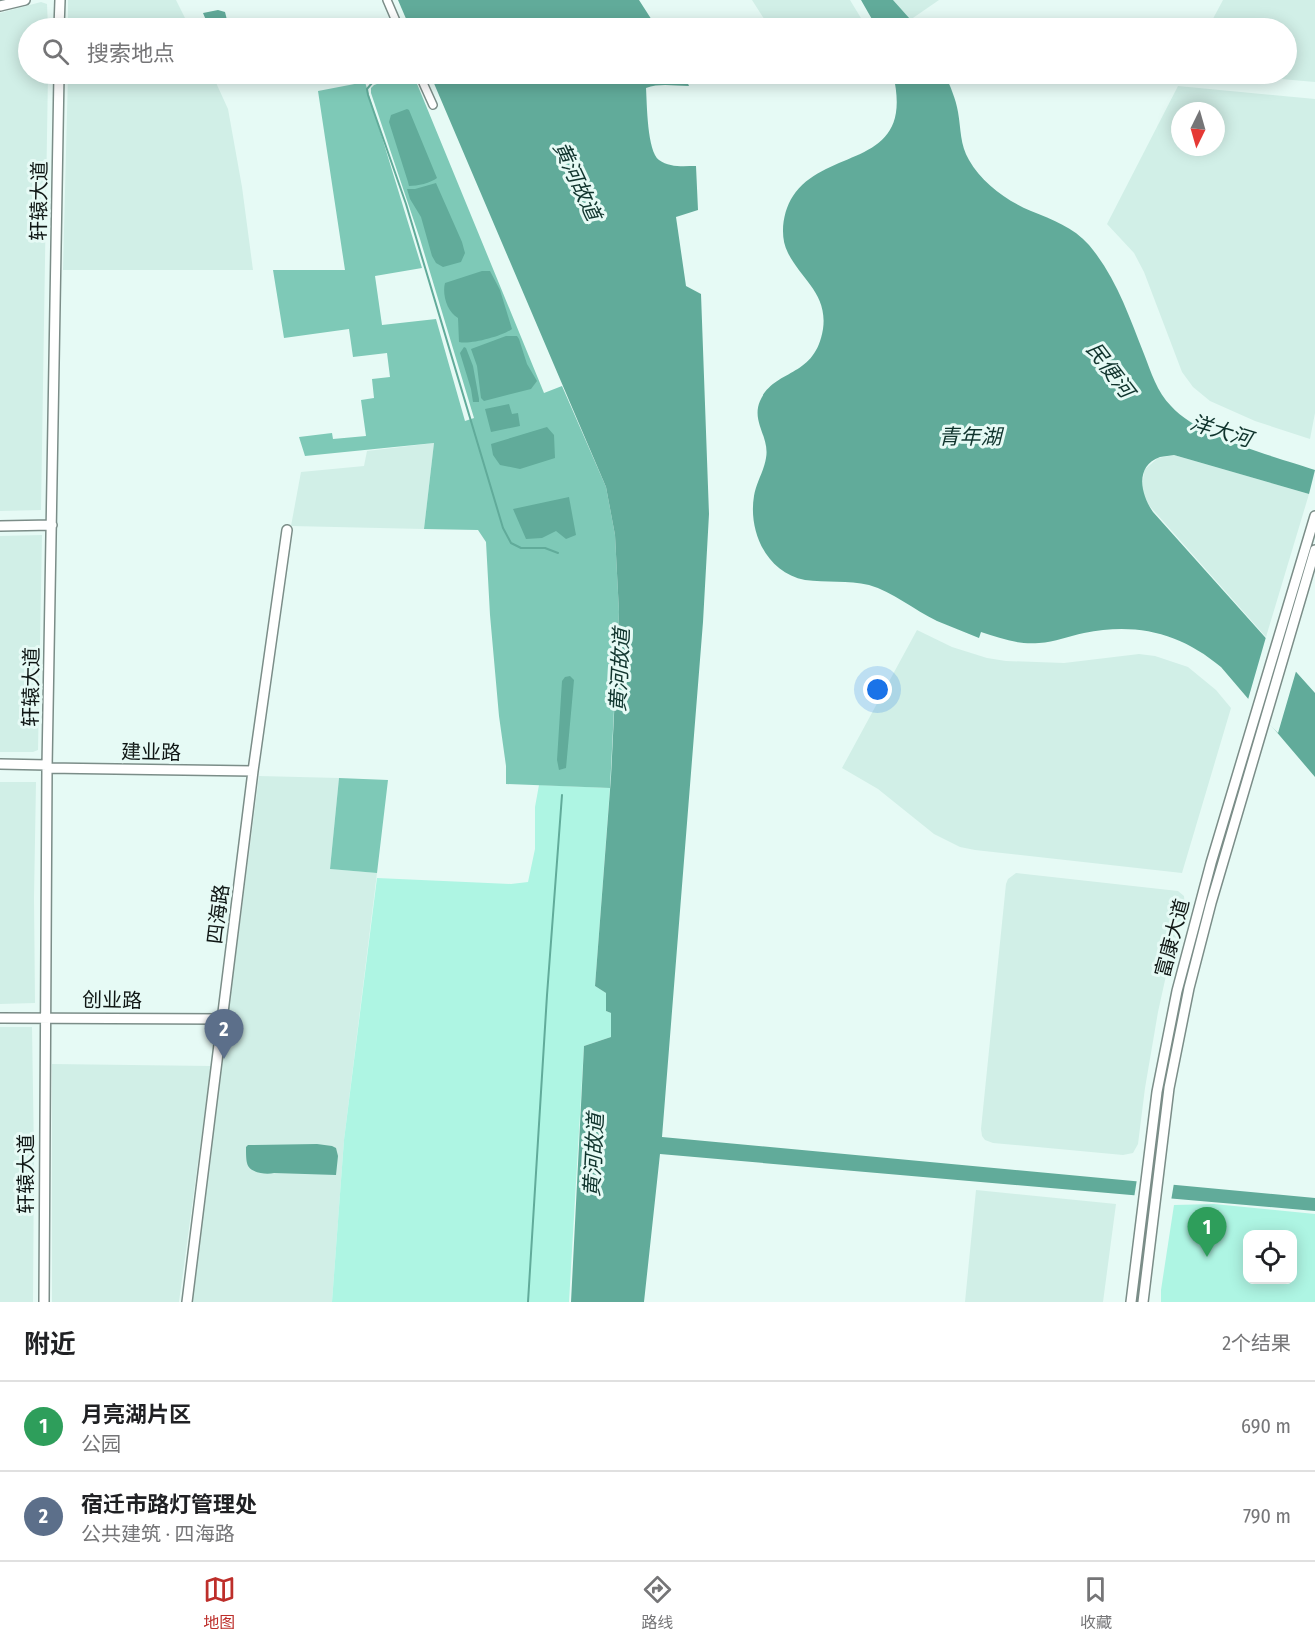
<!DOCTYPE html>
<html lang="zh">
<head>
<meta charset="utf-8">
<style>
	:root { --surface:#fff; --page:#f6f6f6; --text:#202124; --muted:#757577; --line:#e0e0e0; --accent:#bd2e2a }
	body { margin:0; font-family:"Fira Sans Condensed","Noto Sans SC",sans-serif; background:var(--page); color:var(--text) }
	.controls { position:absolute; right:18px; bottom:18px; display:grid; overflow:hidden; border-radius:12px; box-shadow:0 3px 15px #0003 }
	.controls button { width:54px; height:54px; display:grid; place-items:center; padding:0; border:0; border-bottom:2px solid var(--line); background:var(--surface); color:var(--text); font:30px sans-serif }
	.compass { position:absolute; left:1171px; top:102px; width:54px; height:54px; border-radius:50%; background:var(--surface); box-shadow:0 3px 15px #0003; rotate:185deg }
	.you { position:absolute; left:878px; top:690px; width:21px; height:21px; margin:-15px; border:4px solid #fff; border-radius:50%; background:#1a73e8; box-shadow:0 0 0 9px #1a73e833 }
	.badge { display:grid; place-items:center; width:39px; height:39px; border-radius:50%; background:var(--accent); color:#fff; font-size:20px; font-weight:700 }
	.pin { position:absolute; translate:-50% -50px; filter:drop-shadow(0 2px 3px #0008) }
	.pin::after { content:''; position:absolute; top:32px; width:21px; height:18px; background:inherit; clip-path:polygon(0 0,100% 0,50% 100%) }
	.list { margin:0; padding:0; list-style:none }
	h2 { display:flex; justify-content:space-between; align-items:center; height:78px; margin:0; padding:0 24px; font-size:26px }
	h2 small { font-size:20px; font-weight:400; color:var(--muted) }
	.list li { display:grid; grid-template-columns:39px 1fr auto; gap:18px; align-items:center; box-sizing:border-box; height:90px; padding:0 24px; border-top:2px solid var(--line) }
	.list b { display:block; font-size:22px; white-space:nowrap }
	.list p { margin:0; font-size:20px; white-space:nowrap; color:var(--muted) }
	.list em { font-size:20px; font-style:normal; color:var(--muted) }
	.icon { flex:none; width:33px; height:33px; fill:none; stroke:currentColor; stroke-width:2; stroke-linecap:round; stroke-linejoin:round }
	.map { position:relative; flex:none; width:1315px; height:1302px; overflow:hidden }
	.search { position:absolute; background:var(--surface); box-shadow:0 3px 15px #0003; left:18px; right:18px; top:18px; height:66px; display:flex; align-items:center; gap:15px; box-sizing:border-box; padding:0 21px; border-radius:33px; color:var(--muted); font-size:22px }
	.sheet { height:258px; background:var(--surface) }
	nav { display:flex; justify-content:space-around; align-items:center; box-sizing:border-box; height:84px; border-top:2px solid var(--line); background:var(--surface); font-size:16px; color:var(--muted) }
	nav a { display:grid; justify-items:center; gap:3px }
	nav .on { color:var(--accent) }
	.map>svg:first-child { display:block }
</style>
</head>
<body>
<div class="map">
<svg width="1315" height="1302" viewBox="0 0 1315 1302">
	<rect width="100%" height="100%" fill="#e6faf5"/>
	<path fill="#d1efe7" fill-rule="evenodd" d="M68 0H176L190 28H68Z
		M752 0H850L867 28H770Z
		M893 0H939L910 20Z
		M1223 0H1315V82L1227 74H1286V28H1208Z
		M41 2 47 4 48 28H28V74H48L41 510 0 511V13Z
		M68 74H212L228 109 242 187 253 270H63Z
		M1178 86 1315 99V413L1310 439 1255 421 1210 401 1193 387 1182 372 1144 272 1134 253 1107 224ZM1180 111H1216V147H1180Z
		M434 443 424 529 291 526 301 472 364 466 367 451Z
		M1174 455 1309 494 1266 637 1146 502 1142 491 1144 470 1158 458Z
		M42 535 38 750 33 752H0V536Z
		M917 630 952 647 987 658 1006 661 1064 663 1139 654 1155 656 1188 667 1216 690 1231 708 1182 873 975 850 960 847 934 834 878 789 842 768Z
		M259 776 339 778 330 869 377 873 344 1140 332 1302H191Z
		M0 782H36L34 898 35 1003 0 1004Z
		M1016 873 1178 891 1184 896 1185 910 1169 962 1158 1012 1145 1088 1138 1144 1133 1153 1123 1155 993 1143 985 1140 982 1136 981 1129 1006 884 1008 879Z
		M0 1027H32L34 1156 33 1302H0Z
		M52 1064 211 1066 179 1302H52Z
		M976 1190 1116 1204 1103 1302H965Z"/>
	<path fill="#aef5e3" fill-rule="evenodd" d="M539 785 610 788 595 986 606 993V1011L611 1013V1037L584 1046 569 1302H332L344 1140 377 878 511 884 528 882 535 849V807Z
		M1214 1204 1315 1214V1302H1161V1290L1174 1205ZM1248 1234H1292V1280H1248Z"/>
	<path fill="#7ec9b7" d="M405 74H413L544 393 562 386 606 487 615 535 619 612 610 788 506 784V766L499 716 490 615 486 542 478 530 424 529 434 443 305 456 299 437 332 433 333 439 366 436 361 400 374 398 372 379 390 377 387 353 353 357 349 329 284 338 273 270H345L318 91 365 82 422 268 375 276 382 325 436 319 465 421 474 418 420 239 371 93V88L374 85Z
		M339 778 388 780 377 873 330 869Z"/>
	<path fill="#61ab9a" d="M398 0H639L657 28H410Z
		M861 0H893L918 28H877Z
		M218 10 225 12 227 20 208 25 203 13Z
		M430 74H684L689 86C674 86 660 83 646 88 647 104 647 151 659 160 670 168 684 166 696 166L698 210 676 217 686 286 701 294 709 514 703 622 662 1137 1315 1198V1211L660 1154 644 1302H571L584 1046 611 1037V1013L606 1011V993L595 986 611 777 619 612 615 535 606 487Z
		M893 74H945C950 86 956 99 958 112 961 129 960 145 969 160 982 183 1007 201 1031 211 1053 220 1073 227 1089 245 1116 277 1129 316 1144 354 1151 372 1157 392 1171 406 1200 438 1274 456 1315 470L1309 494 1174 455C1170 456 1164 456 1160 457 1134 466 1141 495 1153 512L1315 693V777L1221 667C1181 633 1136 622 1084 633 1069 636 1055 642 1039 643 1018 645 1000 638 981 632L979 638C965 632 951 627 937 621 914 610 893 592 869 585 848 580 826 583 805 580 767 573 748 532 754 496 756 483 764 471 766 458 770 437 751 422 760 401 774 368 815 379 823 329 828 294 801 279 788 253 779 236 783 211 793 196 827 145 916 170 893 74Z
		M407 109 409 110 437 178C431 183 417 186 409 186L408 182 389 122 391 115Z
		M436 183 462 242 465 253 461 262 443 267 436 263 432 256 421 217 410 199 407 189H415Z
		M482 271H490L500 290 512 329C503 336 470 345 459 342L458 318C447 312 442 294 445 283Z
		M506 336H517L519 339 527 364 537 381 531 389 484 401 481 398 477 366 471 349Z
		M464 347 466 348 473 366 479 399V402H473L471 389 460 353Z
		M509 404 512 414 518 413 520 426 491 432 485 409Z
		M547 427 554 435 555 458 520 469 500 465 493 455 491 444Z
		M569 497 576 535 566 539 556 531 542 538 526 539 513 509Z
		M570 676 574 680 566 768 559 770 557 760 562 681 565 677Z
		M317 1144 332 1146 336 1148 338 1156 336 1175 274 1173C266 1175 249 1173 247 1163 246 1159 246 1152 246 1147L248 1145Z"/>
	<path fill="#e6faf5" d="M1266 637 1297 668 1278 733 1247 703Z
		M1137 1179 1174 1183 1171 1201 1134 1198Z"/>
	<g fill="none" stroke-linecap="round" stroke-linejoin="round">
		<path stroke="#61ab9a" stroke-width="2" d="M395 74 372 83 367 89 368 95 406 204 503 528 511 543 521 548H545L558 553
			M528 1302 547 995 562 795"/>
		<defs>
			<path id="minor" d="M387 0 399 28
				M419 74 433 105"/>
			<path id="tertiary" d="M0 6 25 0
				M59 28 60 0
				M0 526 52 525
				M0 764 47 765
				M47 768 253 771
				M0 1018 223 1019
				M44 1302 47 768 59 74
				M187 1302 253 771 287 530
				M1131 1302 1157 1092 1177 991 1211 863 1315 516
				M1143 1302 1169 1088 1189 988 1211 903 1315 550"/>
		</defs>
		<use href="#minor" stroke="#7b8d88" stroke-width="10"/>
		<use href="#tertiary" stroke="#7b8d88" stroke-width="12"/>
		<use href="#minor" stroke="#fff" stroke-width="7"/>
		<use href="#tertiary" stroke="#fff" stroke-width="9"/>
	</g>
	<g text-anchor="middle" stroke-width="6" stroke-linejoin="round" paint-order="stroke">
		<g font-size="20" fill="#0f1614" stroke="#e6faf5">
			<text transform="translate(39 201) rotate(-89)" y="7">轩辕大道</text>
			<text transform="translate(31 687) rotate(-89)" y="7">轩辕大道</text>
			<text transform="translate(151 752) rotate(1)" y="7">建业路</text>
			<text transform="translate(218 914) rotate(-83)" y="7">四海路</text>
			<text transform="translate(1172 938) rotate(-75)" y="7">富康大道</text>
			<text transform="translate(112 1000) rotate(1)" y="7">创业路</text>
			<text transform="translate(26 1174) rotate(-90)" y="7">轩辕大道</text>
		</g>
		<g font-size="21" font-style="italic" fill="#10342d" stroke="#e6faf5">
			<text transform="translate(577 181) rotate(65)" y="7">黄河故道</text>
			<text transform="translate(1110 370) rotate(53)" y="7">民便河</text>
			<text transform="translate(1221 431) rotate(17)" y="7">洋大河</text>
			<text x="970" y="444">青年湖</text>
			<text transform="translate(620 670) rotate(-87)" y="7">黄河故道</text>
			<text transform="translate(594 1155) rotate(-87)" y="7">黄河故道</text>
		</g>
	</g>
</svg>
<div class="controls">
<button><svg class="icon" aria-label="locate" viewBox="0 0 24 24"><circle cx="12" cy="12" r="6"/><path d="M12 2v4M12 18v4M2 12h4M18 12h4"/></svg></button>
</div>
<svg class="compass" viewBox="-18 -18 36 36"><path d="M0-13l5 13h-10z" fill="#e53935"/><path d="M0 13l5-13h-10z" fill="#757577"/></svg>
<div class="you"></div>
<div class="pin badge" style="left:1207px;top:1257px;background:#2e9e5b">1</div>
<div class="pin badge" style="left:224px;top:1059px;background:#5c6f8a">2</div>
<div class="search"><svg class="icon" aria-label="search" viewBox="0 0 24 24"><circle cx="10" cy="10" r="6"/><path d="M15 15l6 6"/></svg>搜索地点</div>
</div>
<section class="sheet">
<h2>附近<small>2个结果</small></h2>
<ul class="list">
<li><span class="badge" style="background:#2e9e5b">1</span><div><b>月亮湖片区</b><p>公园</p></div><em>690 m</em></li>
<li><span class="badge" style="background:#5c6f8a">2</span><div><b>宿迁市路灯管理处</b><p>公共建筑 · 四海路</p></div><em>790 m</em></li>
</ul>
</section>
<nav>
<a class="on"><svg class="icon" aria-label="map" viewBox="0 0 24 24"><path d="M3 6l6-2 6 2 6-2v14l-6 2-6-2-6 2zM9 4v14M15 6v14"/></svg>地图</a>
<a><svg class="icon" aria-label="directions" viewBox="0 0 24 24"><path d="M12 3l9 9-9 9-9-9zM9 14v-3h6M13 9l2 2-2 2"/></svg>路线</a>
<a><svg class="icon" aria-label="saved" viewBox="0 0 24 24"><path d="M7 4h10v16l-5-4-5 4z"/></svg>收藏</a>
</nav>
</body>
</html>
